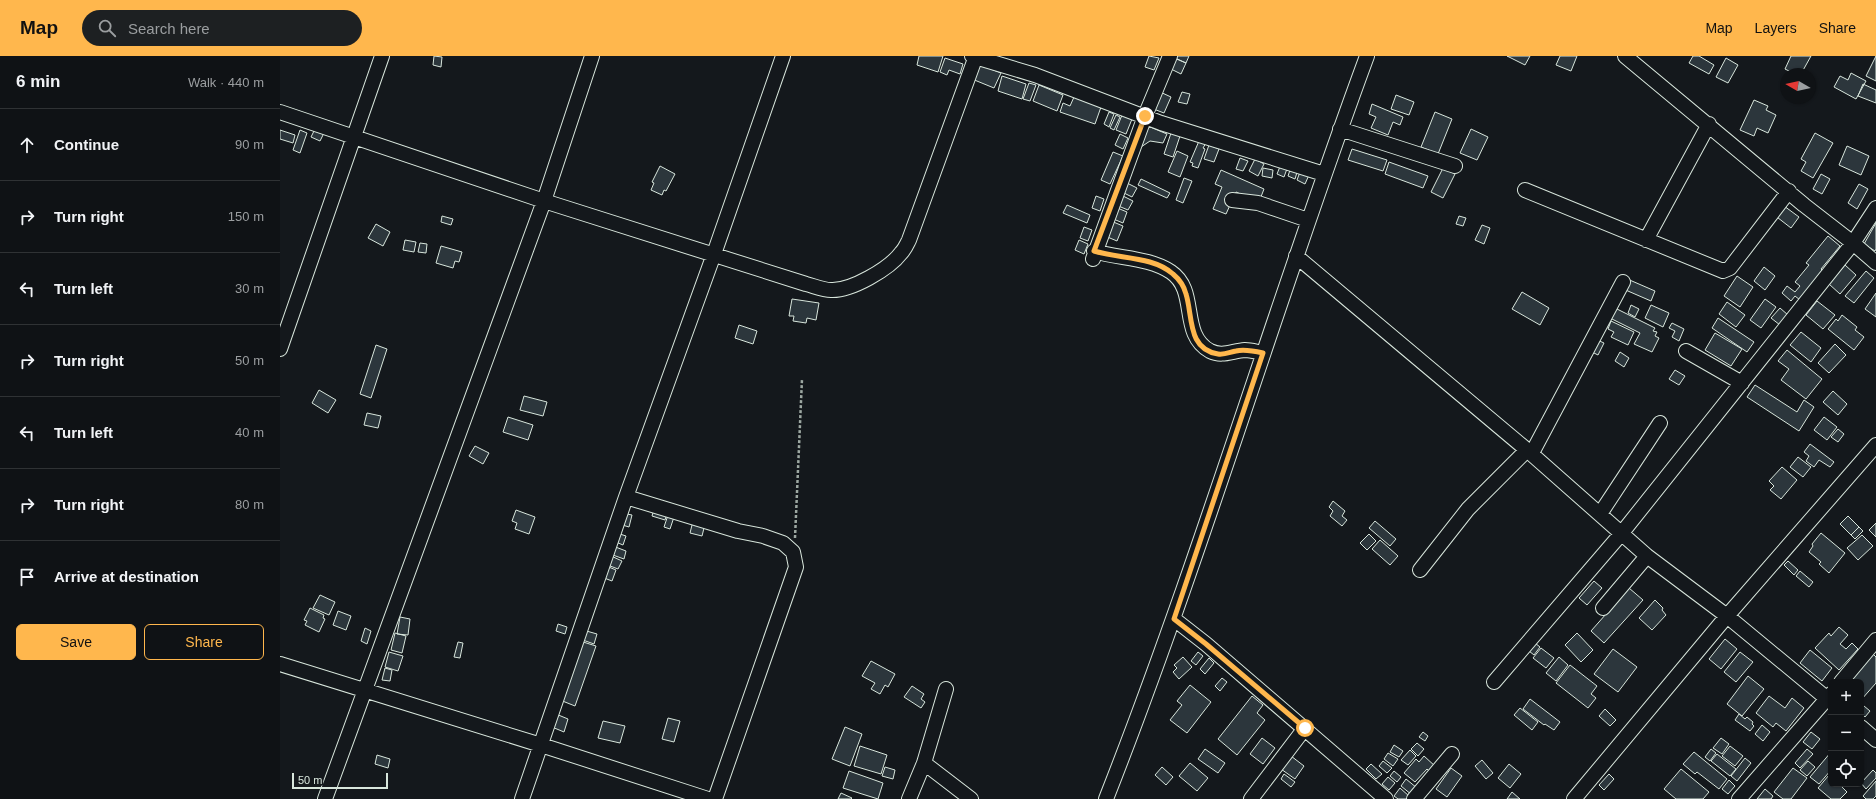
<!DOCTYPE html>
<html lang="en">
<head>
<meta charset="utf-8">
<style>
	:root { --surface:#0f1215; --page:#1d2022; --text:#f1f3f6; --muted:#9b9ea0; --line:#2f3234; --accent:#ffb74d }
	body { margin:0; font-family:Helvetica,sans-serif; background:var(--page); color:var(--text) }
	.controls { position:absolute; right:12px; bottom:12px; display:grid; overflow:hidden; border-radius:6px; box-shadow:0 1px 3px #0004 }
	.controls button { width:36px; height:36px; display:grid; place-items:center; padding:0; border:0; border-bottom:1px solid var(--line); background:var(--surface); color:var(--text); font:20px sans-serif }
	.compass { position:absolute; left:1500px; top:12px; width:36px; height:36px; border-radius:50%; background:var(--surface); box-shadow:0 1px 3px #0004; rotate:279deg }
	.scale { position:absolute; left:12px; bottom:10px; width:96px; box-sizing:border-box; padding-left:4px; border:2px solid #d8e6dc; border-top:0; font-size:11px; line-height:14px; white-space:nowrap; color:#d8e6dc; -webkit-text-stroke:3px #14181c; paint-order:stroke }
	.stop { position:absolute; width:12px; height:12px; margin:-9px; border:3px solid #ffb74d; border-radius:50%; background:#fff }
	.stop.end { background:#ffb74d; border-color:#fff; box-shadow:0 1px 4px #0008 }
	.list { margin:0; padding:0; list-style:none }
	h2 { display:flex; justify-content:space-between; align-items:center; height:52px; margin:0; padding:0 16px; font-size:17px }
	h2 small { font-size:13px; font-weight:400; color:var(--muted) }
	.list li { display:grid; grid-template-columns:26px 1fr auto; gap:12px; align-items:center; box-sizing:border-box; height:72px; padding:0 16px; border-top:1px solid var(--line) }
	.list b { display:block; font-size:15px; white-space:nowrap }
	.list em { font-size:13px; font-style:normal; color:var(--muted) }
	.actions { display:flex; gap:8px; padding:12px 16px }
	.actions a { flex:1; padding:9px 0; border:1px solid var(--accent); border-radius:6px; text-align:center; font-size:14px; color:var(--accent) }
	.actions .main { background:var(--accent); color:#111 }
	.icon { flex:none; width:22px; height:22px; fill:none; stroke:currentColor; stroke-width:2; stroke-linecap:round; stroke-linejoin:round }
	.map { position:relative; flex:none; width:1596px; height:743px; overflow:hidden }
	header { display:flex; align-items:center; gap:24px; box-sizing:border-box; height:56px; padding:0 20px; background:var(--accent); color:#111 }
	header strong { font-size:19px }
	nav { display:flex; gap:22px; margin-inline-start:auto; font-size:14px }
	.search { width:280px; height:36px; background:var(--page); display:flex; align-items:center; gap:10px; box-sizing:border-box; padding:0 14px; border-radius:22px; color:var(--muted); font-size:15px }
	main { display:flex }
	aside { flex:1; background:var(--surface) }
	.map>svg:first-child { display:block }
</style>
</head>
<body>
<header>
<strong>Map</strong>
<div class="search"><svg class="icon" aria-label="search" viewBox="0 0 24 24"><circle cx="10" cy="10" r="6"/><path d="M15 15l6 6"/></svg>Search here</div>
<nav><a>Map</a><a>Layers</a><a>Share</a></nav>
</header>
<main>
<aside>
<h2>6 min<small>Walk · 440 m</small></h2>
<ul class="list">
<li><svg class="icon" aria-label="ahead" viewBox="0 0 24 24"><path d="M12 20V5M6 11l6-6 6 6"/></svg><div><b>Continue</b></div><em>90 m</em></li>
<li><svg class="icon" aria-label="right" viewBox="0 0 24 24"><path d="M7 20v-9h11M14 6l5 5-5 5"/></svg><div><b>Turn right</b></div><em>150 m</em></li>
<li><svg class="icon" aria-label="left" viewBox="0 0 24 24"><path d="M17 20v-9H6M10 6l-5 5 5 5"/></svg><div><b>Turn left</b></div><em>30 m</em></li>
<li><svg class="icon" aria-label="right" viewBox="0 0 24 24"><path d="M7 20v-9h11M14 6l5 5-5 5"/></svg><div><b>Turn right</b></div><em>50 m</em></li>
<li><svg class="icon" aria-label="left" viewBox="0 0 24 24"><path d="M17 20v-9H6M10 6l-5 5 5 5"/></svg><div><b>Turn left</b></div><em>40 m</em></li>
<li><svg class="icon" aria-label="right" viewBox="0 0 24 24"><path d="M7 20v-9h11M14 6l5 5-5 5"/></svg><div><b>Turn right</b></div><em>80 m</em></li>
<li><svg class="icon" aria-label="arrive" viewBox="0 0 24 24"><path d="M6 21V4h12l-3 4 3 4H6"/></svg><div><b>Arrive at destination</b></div></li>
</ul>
<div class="actions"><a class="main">Save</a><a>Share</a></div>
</aside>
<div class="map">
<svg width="1596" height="743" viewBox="0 0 1596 743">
	<rect width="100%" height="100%" fill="#14181c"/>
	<path fill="#2c363c" stroke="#d8e6dc" d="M154 0 162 1 161 11 153 9Z
		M639 0H663L658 16 637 9Z
		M869 0 879 2 874 14 865 11Z
		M891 0H909L906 7Z
		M1227 0H1250L1245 9Z
		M1280 0H1297L1291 15 1276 9Z
		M1413 0H1419L1434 9 1429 18 1409 7Z
		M1511 0H1531L1521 18H1509L1511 16 1505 13Z
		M1596 0V25L1586 20Z
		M665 2 683 8 680 18 669 14 667 19 660 16Z
		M894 2 906 7 901 18 889 12Z
		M1446 2 1458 9 1448 27 1436 21Z
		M698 8 721 17 714 32 692 23Z
		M1571 17 1586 25 1576 43 1554 31 1560 20 1568 24Z
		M722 20 746 28 742 43 718 35Z
		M749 27 756 29 750 45 743 43Z
		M1583 28 1596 34V47L1578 40Z
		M759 29 783 39 777 55 753 45Z
		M878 35 891 41 884 57 871 52Z
		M902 36 910 38 907 48 898 46Z
		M1116 39 1134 46 1129 59 1111 53Z
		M794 41 821 51 815 68 780 56 783 47 790 50Z
		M1474 44 1488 50 1486 54 1496 59 1488 77 1477 72 1474 80 1460 74Z
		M1092 48 1123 61 1120 69 1113 66 1108 79 1091 72 1096 61 1089 58Z
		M829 56 834 58 829 71 824 68Z
		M1155 56 1172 63 1158 98 1141 91Z
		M836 59 840 61 834 74 830 72Z
		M842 59 852 63 846 78 836 74Z
		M863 68 887 78 883 87 870 85 861 91Z
		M35 73 44 77 40 85 31 81Z
		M1191 73 1208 81 1197 104 1180 97Z
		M0 74 15 79 13 87 0 83Z
		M20 74 27 77 20 97 13 94Z
		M891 77 900 80 893 101 884 98Z
		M1535 77 1553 87 1533 122 1521 115 1526 106 1521 103Z
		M840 78 848 82 843 93 835 89Z
		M919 85 926 87 923 92 925 93 918 112 912 110 913 107 910 106Z
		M929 89 939 93 934 106 924 103Z
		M1567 90 1589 100 1581 119 1559 109Z
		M1072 93 1107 104 1103 115 1068 104Z
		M897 95 908 100 900 121 888 116Z
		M833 96 843 100 830 128 821 124Z
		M960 102 968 105 963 115 956 113Z
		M975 103 984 108 978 120 969 115Z
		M1109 106 1148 120 1143 132 1105 118Z
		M1001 108 1008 110 1004 121 997 118Z
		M380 110 395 118 386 135 384 134 382 139 371 134 374 127 372 126Z
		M1011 111 1018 113 1015 123 1008 120Z
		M983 112 993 114 992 122 982 120Z
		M1163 112 1175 118 1163 142 1151 136Z
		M941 114 984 133 979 146 956 136 946 158 933 153 942 131 935 128Z
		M1020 116 1029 119 1025 128 1017 124Z
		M1541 118 1550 123 1542 138 1533 133Z
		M904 122 912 125 903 147 896 144Z
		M861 123 890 137 887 142 858 129Z
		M847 127 857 132 852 141 842 136Z
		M1579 128 1588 133 1577 153 1568 147Z
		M841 139 853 145 848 154 836 149Z
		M816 140 824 143 820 155 812 152Z
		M1500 147 1519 161 1511 172 1493 158Z
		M787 149 810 159 807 167 783 157Z
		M835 151 847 156 843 167 831 162Z
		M162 160 173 163 171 169 161 166Z
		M1179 160 1186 162 1183 170 1176 168Z
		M831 165 843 170 837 185 825 180Z
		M1596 167V193L1595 195 1584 188Z
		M96 168 110 176 103 190 88 182Z
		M1202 169 1210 172 1204 188 1195 184Z
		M804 171 812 174 808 185 800 182Z
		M1548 180 1560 190 1541 213 1543 215 1520 244 1515 240 1511 245 1502 237 1507 230 1515 236 1520 230 1515 226 1529 209 1526 207Z
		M125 184 136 186 134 196 123 194Z
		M799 184 808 188 804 198 795 194Z
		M140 187 147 188 146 197 138 196Z
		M161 190 182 196 179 206 175 205 173 212 156 207Z
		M1565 209 1576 219 1560 238 1549 228Z
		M1484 211 1495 220 1485 234 1474 225Z
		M1586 215 1594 222 1574 247 1565 240Z
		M1457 220 1473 231 1460 251 1444 240Z
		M1345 222 1375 235 1371 245 1341 232Z
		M1242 236 1269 252 1260 269 1232 253Z
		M1596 237V261L1585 253Z
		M512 243 539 247 536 264 527 262 526 267 513 265 514 260H509Z
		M1485 243 1496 251 1481 272 1470 264Z
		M1537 245 1555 259 1543 273 1526 259Z
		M1447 246 1465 259 1456 271 1439 258Z
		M1351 249 1359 253 1355 261 1348 257Z
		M1371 249 1389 257 1383 271 1365 262Z
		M1333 251 1375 272 1373 275 1377 276 1375 280 1379 282 1372 296 1354 288 1360 277 1328 261Z
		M1500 252 1508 259 1500 269 1491 262Z
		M1562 259 1577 271 1575 274 1584 281 1574 294 1548 273 1556 263 1558 265Z
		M1438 262 1474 286 1467 296 1432 272Z
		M1331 265 1354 276 1348 289 1331 281 1334 276 1328 273Z
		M1392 267 1404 273 1399 285 1392 281 1395 275 1389 272Z
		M459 269 477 275 473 288 455 282Z
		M1521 276 1541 292 1531 306 1510 289Z
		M1435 277 1462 293 1451 310 1425 294Z
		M1313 282 1324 287 1318 299 1308 294Z
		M1555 288 1566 299 1549 317 1538 307Z
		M96 289 107 293 91 342 80 338Z
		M1507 294 1542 323 1526 343 1501 324 1509 313 1498 305Z
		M1340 296 1349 302 1344 311 1335 305Z
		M1395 314 1405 320 1399 329 1389 323Z
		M1475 329 1517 356 1524 344 1534 351 1519 375 1467 341Z
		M39 334 56 344 48 357 32 347Z
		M1553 335 1567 348 1558 359 1543 346Z
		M244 340 267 346 263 360 240 354Z
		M87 357 101 360 98 372 84 369Z
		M228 361 253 369 248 384 223 376Z
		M1544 361 1557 371 1547 384 1534 374Z
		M1558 373 1564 378 1558 386 1551 381Z
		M1530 388 1554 406 1550 411 1539 404 1534 411 1526 405 1529 400 1524 396Z
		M195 390 209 397 203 408 189 400Z
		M1518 401 1531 411 1523 421 1510 411Z
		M1502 411 1517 424 1501 443 1490 434 1494 430 1489 425Z
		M1053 445 1065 455 1062 460 1067 464 1062 470 1050 460 1053 455 1049 451Z
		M374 453 387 457 385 464 372 460Z
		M236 454 255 461 249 478 235 473 237 467 232 465Z
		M342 457 352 459 349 471 339 468Z
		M388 459 394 461 390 473 384 471Z
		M1568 460 1579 471 1571 479 1560 468Z
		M413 465 425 468 422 480 410 477Z
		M1095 465 1116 483 1110 490 1089 472Z
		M1596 467V481L1589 474Z
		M1579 471 1583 475 1575 483 1571 479Z
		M334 476 346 480 343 489 331 484Z
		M1541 477 1565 497 1549 517 1539 508 1541 506 1529 496 1533 490 1532 488Z
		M1089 478 1096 485 1087 494 1080 487Z
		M1582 479 1593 490 1578 504 1567 492Z
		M1100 484 1118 500 1110 509 1092 493Z
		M333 490 346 495 344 503 330 498Z
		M329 499 342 505 338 513 325 508Z
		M1508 505 1518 514 1514 519 1504 509Z
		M324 509 336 514 332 525 319 520Z
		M1520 515 1533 526 1529 531 1516 520Z
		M1314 525 1322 532 1307 549 1299 542Z
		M1349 532 1363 544 1324 587 1311 575Z
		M40 539 55 546 49 559 33 552Z
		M1375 544 1383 552 1382 554 1386 559 1372 574 1359 562Z
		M30 552 44 559 43 562 45 563 39 576 25 569 27 565 24 564Z
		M58 555 71 560 66 574 53 569Z
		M120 561 130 563 128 579 117 578Z
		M278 568 287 571 285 578 276 575Z
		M1559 571 1568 579 1560 588 1566 593 1572 587 1578 593 1559 614 1535 592 1549 577 1551 580Z
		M85 572 91 575 87 588 81 585Z
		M303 574 317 578 314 588 300 583Z
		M115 577 126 580 122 597 111 594Z
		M1297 577 1313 594 1301 606 1285 589Z
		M1445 583 1457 593 1441 613 1429 603Z
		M300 585 316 590 295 650 280 644Z
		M178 586 183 587 180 602 174 601Z
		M1255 587 1260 591 1254 599 1249 595Z
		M1261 592 1274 602 1266 612 1253 602Z
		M1333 593 1357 611 1338 636 1314 618Z
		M1530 594 1552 612 1542 625 1520 607Z
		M109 596 123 600 118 615 105 611Z
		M918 596 923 600 916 609 911 605Z
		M1460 596 1473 606 1456 626 1444 616Z
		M1592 597 1596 601V627L1581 644V626H1568Z
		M903 601 912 611 899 623 893 616 897 612 894 609Z
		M1279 601 1288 609 1276 625 1266 617Z
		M929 602 934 607 925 618 920 613Z
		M591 605 615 618 608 631 605 629 600 638 591 633 595 627 582 620Z
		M1290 609 1317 630 1311 638 1316 642 1308 652 1276 627Z
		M105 612 112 614 110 625 102 624Z
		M1468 620 1484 633 1462 660 1447 648Z
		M942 622 947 626 940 635 935 630Z
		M910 629 931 646 907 677 890 664 902 649 897 645Z
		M632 630 644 638 641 643 645 646 641 652 624 641Z
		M972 640 983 649 977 657 985 664 957 699 938 683Z
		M1489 640 1505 652 1512 642 1524 652 1506 675 1496 667 1493 671 1476 657Z
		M1250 643 1280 666 1274 674 1265 668 1264 669 1243 653Z
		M1584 650 1590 655 1585 661 1581 657V652Z
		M1240 652 1258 666 1252 674 1234 659Z
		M1325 653 1336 664 1330 670 1319 660Z
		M276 658 288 663 284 676 272 671Z
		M1459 658 1465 663 1467 661 1473 666 1472 668 1474 670 1470 675 1455 664Z
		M388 662 400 665 394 686 382 683Z
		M323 665 345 670 340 687 318 682Z
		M1482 669 1490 676 1483 685 1475 678Z
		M565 671 582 678 570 710 552 703Z
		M1143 676 1148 680 1145 685 1139 681Z
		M1531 676 1540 683 1532 693 1523 686Z
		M982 682 995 692 983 708 970 698Z
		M1441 682 1449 688 1442 698 1433 692Z
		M1137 687 1144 693 1138 700 1131 693Z
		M1114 689 1123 695 1119 701 1110 696Z
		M580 690 607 699 601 718 574 710Z
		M1450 690 1463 700 1455 710 1442 700Z
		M925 693 945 707 938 717 918 703Z
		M1431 693 1436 697 1430 705 1425 701Z
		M1527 693 1533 698 1520 712 1515 707Z
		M1130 694 1136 700 1128 709 1121 704Z
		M1414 696 1447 723 1439 733 1417 716 1415 718 1403 708Z
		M1551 696V714L1539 728 1530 721Z
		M1108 697 1118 703 1113 710 1104 703Z
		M1437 698 1456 713 1450 720 1431 705Z
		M97 699 110 703 108 712 95 708Z
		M1011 700 1024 710 1015 723 1001 713Z
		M1144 700 1156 711 1151 717 1147 713 1135 726 1124 717 1136 703 1139 706Z
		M1465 702 1471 707 1457 725 1451 720Z
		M1202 704 1213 717 1206 723 1195 710Z
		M1103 705 1112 712 1107 717 1099 710Z
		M1528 705 1535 711 1527 720 1520 714Z
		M910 707 928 722 917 735 899 720Z
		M1091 708 1102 718 1096 723 1086 713Z
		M1229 708 1241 718 1230 732 1218 722Z
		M605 711 615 714 613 723 602 720Z
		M882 711 893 721 886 729 875 719Z
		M1171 712 1182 720 1167 741 1156 733Z
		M1513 712 1527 722 1511 743H1503L1494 736Z
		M1401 713 1429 736 1423 743H1396L1384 733Z
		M1593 714 1596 717V722L1586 733 1581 727Z
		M569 715 603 727 598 743 563 732Z
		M1114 715 1121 721 1117 726 1110 720Z
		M1004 718 1015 726 1011 731 1001 723Z
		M1329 718 1334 723 1324 734 1319 729Z
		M1549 719 1551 721V728H1559L1567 736 1560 743H1551L1538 732Z
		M1108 721 1115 727 1109 734 1102 728Z
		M1126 723 1137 732 1132 739 1121 730Z
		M1449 724 1455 730 1448 738 1442 733Z
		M1596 725V740L1593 743H1586L1583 740Z
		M1120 732 1129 740 1126 743H1118L1114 740Z
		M1485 733 1493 740 1491 743H1477Z
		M1232 736 1240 743H1227Z
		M561 737 572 742 571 743H558Z"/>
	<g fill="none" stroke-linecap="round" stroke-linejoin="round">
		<defs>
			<path id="minor" d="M692 0 755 19 881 67 1044 118
				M1345 0 1524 149 1573 187 1596 207
				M0 56 264 145 526 228C534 230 543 234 551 234 571 235 609 213 621 197 625 193 627 188 629 184L696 0
				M1060 73 1175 110
				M1245 134 1443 215 1450 212 1509 135
				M952 144 978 147 1028 164
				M1366 184 1429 68
				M814 195C839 203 868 201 891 216 919 235 899 278 930 295 942 301 952 295 965 294 971 294 977 296 983 297
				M1016 200 1247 394 1367 500 1447 560 1551 646
				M813 203 865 60 890 0
				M0 293 102 0
				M1406 295 1462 327
				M1252 397 1343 226
				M346 441 458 475 483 480 503 487 513 496 516 511 435 743
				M1320 458 1380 367
				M1140 514 1188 453 1247 394
				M1323 552 1367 500
				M894 563 926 588 1106 743
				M0 608 261 689 428 743
				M1214 626 1341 478 1573 187 1596 152
				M1561 626 1596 584
				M1581 671 1596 684
				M644 707 691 743
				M45 743 264 145 312 0
				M242 743 346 441 434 198 503 0
				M629 743 644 707 666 633
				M826 743C922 499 996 246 1087 0
				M971 743 1025 672
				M1134 743 1172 698
				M1294 743 1447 560 1596 389
				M1459 743 1551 638"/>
		</defs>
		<use href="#minor" stroke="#d8e6dc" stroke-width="16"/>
		<path stroke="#9da8a2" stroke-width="2.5" stroke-dasharray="3 2" stroke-linecap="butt" d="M515 482 522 323"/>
		<use href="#minor" stroke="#14181c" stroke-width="14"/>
	</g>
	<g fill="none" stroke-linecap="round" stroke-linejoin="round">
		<path stroke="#ffb74d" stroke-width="5" d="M865 60 814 195C839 203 873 200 893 218 899 223 904 230 906 238 913 260 907 293 938 298 945 299 950 296 956 295 965 293 974 295 983 297L894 563 926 588 1025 672"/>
	</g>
</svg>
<div class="controls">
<button>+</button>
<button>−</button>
<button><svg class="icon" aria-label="locate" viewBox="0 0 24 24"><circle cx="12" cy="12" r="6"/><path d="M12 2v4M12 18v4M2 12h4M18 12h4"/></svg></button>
</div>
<svg class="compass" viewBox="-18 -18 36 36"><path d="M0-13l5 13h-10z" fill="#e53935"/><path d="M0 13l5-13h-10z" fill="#9b9ea0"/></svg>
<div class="scale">50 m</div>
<div class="stop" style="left:1025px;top:672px"></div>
<div class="stop end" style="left:865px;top:60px"></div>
</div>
</main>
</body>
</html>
